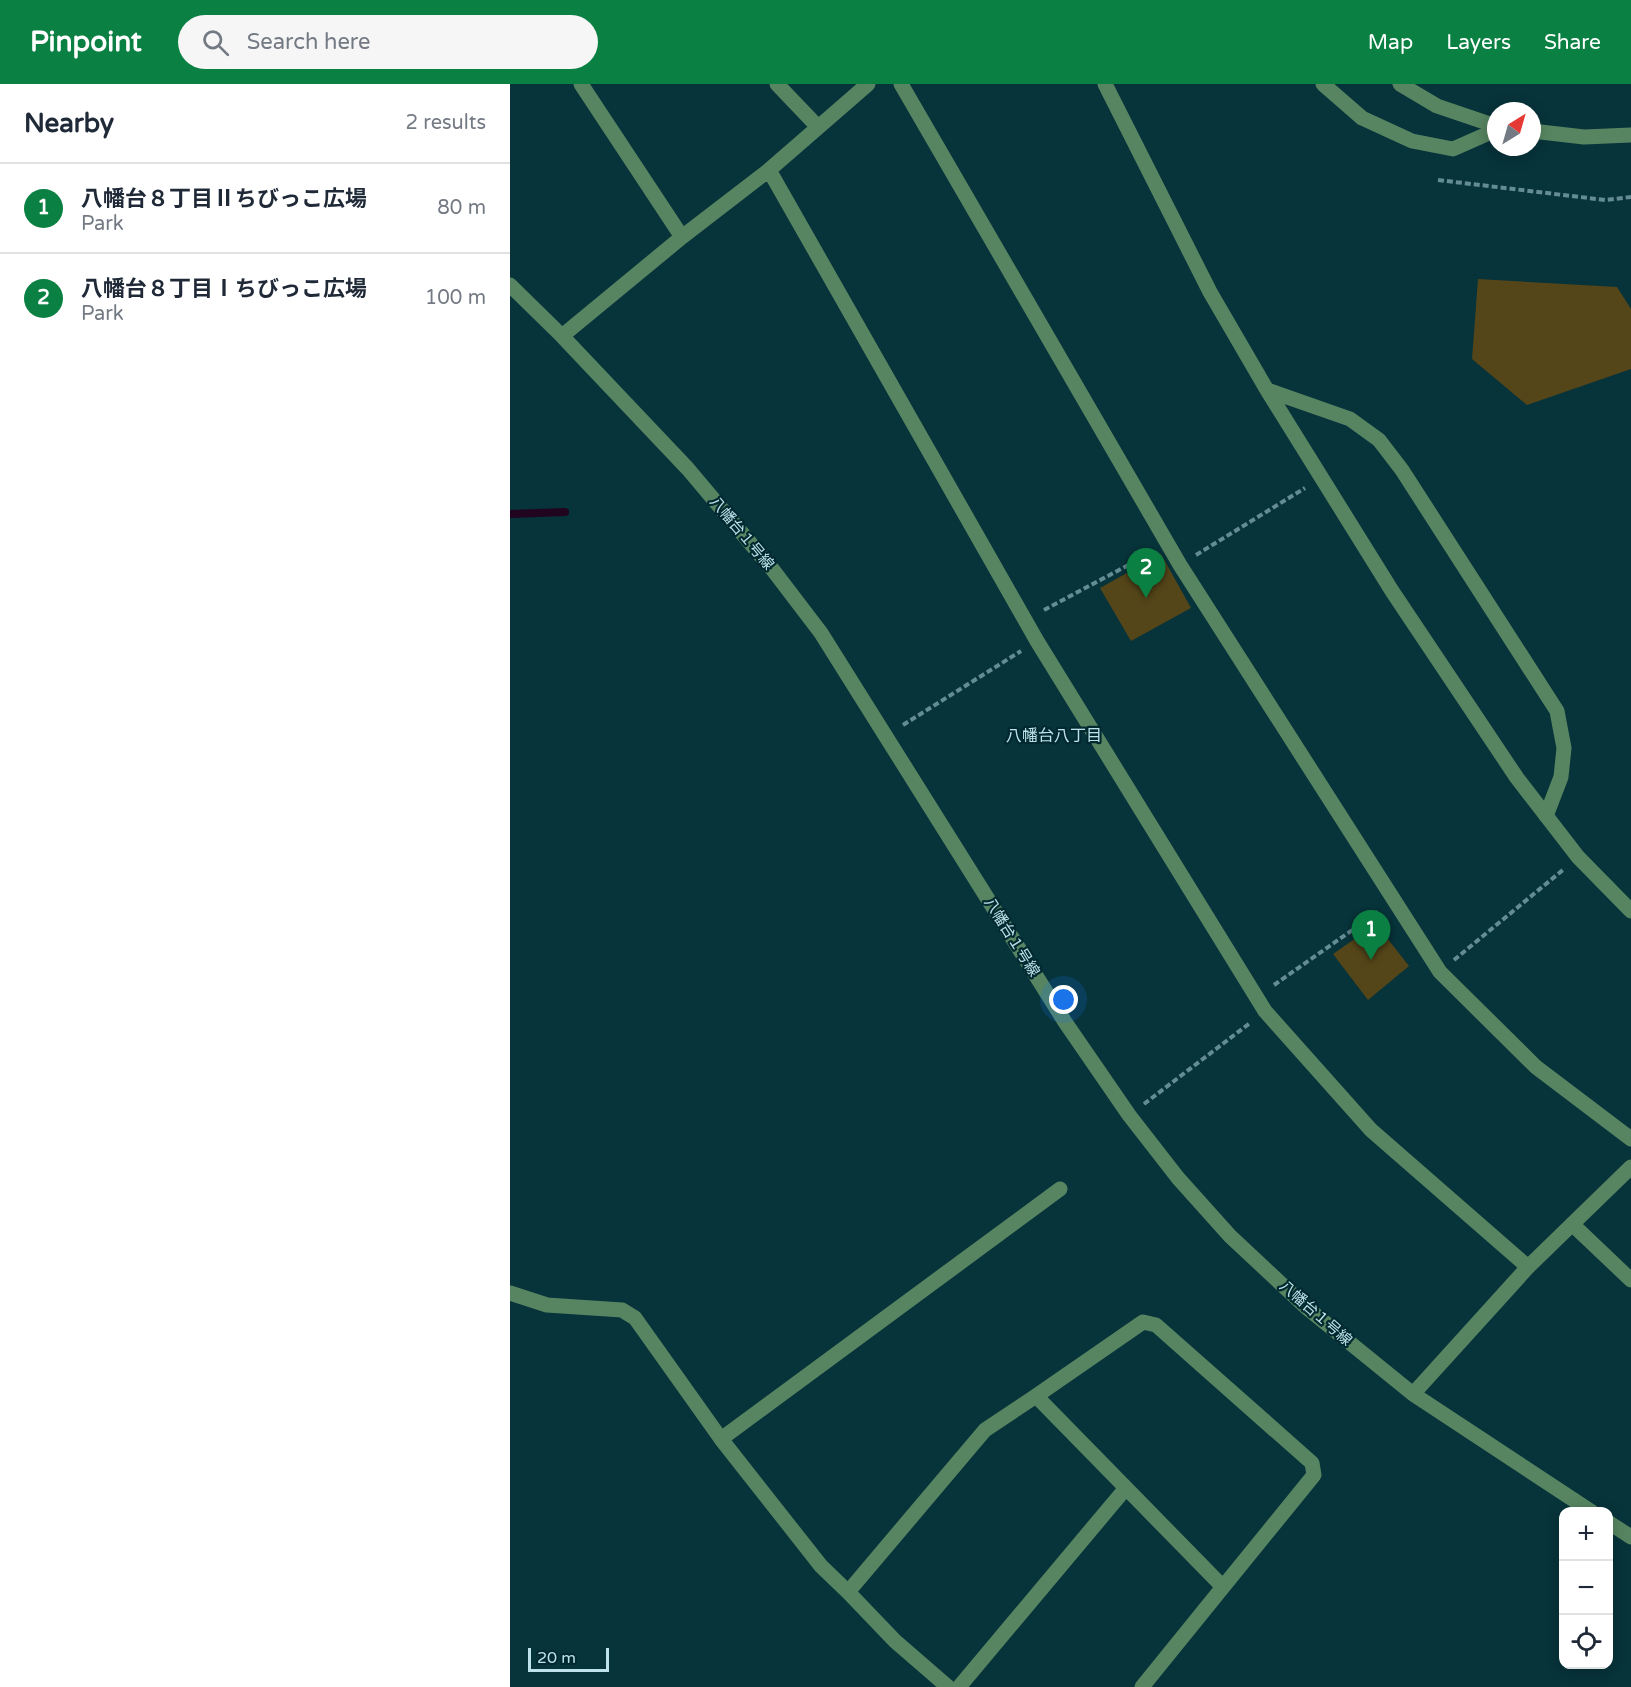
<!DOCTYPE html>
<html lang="en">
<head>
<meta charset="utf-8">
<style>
	:root { --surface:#fff; --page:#f6f6f7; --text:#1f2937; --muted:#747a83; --line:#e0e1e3; --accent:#0b8043 }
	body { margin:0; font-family:"Varela Round","Noto Sans JP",sans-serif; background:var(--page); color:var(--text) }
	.controls { position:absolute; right:18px; bottom:18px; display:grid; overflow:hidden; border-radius:12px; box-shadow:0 3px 15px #0003 }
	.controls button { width:54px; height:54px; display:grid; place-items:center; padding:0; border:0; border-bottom:2px solid var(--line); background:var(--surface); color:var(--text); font:30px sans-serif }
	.compass { position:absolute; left:977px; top:18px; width:54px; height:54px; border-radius:50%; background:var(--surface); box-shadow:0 3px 15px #0003; rotate:37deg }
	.scale { position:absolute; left:18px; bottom:15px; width:81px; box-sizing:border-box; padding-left:6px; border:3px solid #bee2e9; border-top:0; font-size:16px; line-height:21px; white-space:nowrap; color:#bee2e9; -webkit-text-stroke:4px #002930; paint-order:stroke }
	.you { position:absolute; left:554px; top:916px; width:21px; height:21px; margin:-15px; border:4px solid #fff; border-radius:50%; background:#1a73e8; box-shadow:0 0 0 9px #1a73e833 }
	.badge { display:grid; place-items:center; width:39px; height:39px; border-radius:50%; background:var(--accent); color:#fff; font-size:20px; font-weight:700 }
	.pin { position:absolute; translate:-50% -50px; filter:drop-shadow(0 2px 3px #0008) }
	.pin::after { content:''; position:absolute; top:32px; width:21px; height:18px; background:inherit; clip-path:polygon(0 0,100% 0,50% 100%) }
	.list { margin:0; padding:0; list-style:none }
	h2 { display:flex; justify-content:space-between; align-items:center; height:78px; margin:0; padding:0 24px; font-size:26px }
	h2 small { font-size:20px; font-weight:400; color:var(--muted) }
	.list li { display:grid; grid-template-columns:39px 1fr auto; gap:18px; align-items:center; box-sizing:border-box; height:90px; padding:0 24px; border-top:2px solid var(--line) }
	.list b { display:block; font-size:22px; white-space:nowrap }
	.list p { margin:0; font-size:20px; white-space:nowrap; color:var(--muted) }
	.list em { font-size:20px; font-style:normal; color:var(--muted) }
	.icon { flex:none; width:33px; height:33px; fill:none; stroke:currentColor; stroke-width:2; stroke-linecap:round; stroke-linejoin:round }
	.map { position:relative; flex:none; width:1121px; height:1603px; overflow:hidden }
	header { display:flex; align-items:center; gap:36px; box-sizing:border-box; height:84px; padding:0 30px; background:var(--accent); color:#fff }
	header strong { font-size:28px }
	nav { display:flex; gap:33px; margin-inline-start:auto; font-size:21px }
	.search { width:420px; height:54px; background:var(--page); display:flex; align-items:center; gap:15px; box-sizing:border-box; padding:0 21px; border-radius:33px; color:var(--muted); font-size:22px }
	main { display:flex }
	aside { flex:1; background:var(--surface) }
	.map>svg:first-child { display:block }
</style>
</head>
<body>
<header>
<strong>Pinpoint</strong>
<div class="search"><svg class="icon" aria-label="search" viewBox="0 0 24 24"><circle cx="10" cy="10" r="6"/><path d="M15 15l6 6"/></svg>Search here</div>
<nav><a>Map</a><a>Layers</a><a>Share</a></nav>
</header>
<main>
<aside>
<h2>Nearby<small>2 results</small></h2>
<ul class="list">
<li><span class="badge">1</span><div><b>八幡台８丁目Ⅱちびっこ広場</b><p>Park</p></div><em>80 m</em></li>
<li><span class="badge">2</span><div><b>八幡台８丁目Ⅰちびっこ広場</b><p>Park</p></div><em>100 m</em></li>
</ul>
</aside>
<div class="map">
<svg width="1121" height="1603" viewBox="0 0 1121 1603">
	<rect width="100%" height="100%" fill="#07333a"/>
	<path fill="#554619" d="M968 195 1107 203 1121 225V285L1017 321 962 275Z
		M651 470 681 524 621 557 590 504Z
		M866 840 899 882 858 916 823 870Z"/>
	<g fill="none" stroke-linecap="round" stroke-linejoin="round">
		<path stroke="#21041f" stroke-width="8" d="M0 430 55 428"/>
		<path stroke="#648c93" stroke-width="4" stroke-dasharray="6 3" stroke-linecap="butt" d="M928 96 1095 116 1121 113
			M686 471 795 404
			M534 526 641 469
			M393 641 511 567
			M944 876 1054 785
			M764 901 868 828
			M634 1020 740 939"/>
		<path stroke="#578561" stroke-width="15" d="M71 0 172 153
			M267 0 308 43
			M391 0 670 481 930 888 1026 983 1121 1055
			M595 0 700 208 757 306 882 507 1007 694 1068 773 1121 827
			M813 0 852 34 902 57 943 65 986 46
			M890 0 927 22 986 42
			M1022 47 1074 53 1121 51
			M259 86 527 557 755 927 861 1046 1018 1183
			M0 201 52 252 178 385 263 486 311 549 555 938 619 1031 668 1094 720 1152 797 1224 903 1310 1082 1428
			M52 252 172 153 259 86 358 0
			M757 306 840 335 869 356 892 386 1047 627 1054 664 1051 693 1036 732
			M1062 1140 1121 1196
			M0 1209 37 1221 112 1226 125 1234 211 1355
			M903 1310 1018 1183 1121 1083
			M526 1312 633 1238 646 1241 802 1379 804 1391 713 1503
			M1098 1438 1121 1453
			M338 1508 311 1482 211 1355 550 1105
			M438 1603 385 1557 338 1508 475 1346 526 1312 713 1503 632 1603
			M449 1603 616 1404"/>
	</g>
	<g text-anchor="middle" stroke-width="4.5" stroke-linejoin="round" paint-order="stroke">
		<g font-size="15" fill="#bee2e9" stroke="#002930">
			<text transform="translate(232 449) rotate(50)" y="5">八幡台１号線</text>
			<text transform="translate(502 853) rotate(58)" y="5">八幡台１号線</text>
			<text transform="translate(806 1229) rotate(41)" y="5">八幡台１号線</text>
		</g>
		<g font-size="16" fill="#bee2e9" stroke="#002930">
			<text x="544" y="657">八幡台八丁目</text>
		</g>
	</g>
</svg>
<div class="controls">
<button>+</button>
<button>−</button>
<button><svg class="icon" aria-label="locate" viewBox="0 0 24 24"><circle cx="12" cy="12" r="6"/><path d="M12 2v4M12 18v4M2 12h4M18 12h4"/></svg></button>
</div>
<svg class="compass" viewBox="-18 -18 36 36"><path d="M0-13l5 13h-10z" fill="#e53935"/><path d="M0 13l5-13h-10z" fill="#747a83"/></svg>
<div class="scale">20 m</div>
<div class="you"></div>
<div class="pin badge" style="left:861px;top:876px">1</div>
<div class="pin badge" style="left:636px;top:514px">2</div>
</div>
</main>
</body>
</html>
